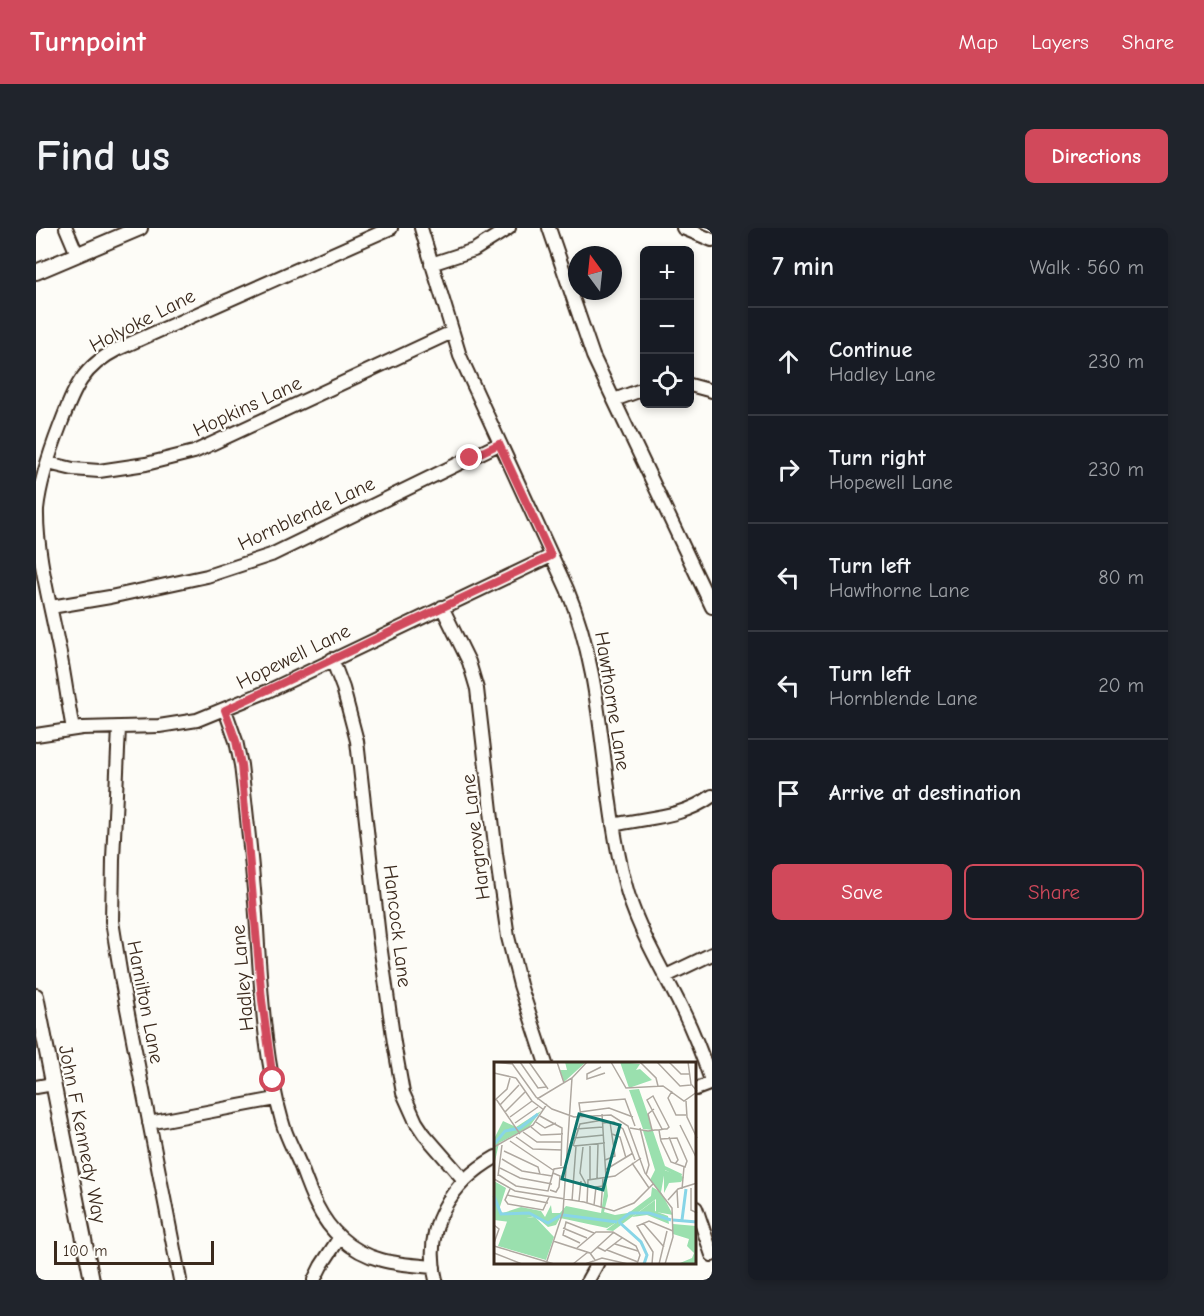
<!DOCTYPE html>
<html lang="en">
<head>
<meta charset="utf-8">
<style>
	:root { --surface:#171b24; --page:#20242c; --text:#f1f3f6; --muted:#9ea1a6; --line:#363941; --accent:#d1495b }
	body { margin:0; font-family:"Comic Neue",sans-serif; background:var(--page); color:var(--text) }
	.controls { position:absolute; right:18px; top:18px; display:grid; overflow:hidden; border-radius:9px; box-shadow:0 3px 9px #0003 }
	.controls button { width:54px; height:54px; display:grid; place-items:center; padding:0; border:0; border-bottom:2px solid var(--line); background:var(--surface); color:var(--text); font:30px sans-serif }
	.compass { position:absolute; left:532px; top:18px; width:54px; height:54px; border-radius:50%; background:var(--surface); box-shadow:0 3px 9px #0003; rotate:345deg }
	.scale { position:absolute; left:18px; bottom:15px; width:160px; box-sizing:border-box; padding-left:6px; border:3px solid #3b2a1e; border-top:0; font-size:16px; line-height:21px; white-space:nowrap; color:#3b2a1e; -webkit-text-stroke:4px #fdfcf7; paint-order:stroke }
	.stop { position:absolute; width:18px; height:18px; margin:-14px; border:4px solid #d1495b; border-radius:50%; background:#fff }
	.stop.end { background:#d1495b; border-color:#fff; box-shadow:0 2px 6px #0008 }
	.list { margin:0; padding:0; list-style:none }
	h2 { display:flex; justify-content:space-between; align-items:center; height:78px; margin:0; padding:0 24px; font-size:26px }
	h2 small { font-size:20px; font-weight:400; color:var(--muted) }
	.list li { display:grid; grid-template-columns:39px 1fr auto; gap:18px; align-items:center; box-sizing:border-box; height:108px; padding:0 24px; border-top:2px solid var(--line) }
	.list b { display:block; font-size:22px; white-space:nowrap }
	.list p { margin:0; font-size:20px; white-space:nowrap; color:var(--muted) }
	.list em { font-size:20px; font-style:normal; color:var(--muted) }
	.actions { display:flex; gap:12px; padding:18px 24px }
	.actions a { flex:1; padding:14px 0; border:2px solid var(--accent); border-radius:9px; text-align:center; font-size:21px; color:var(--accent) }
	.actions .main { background:var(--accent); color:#fff }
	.icon { flex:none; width:33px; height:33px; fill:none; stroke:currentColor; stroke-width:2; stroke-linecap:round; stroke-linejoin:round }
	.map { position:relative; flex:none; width:676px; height:1052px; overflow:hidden; border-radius:9px }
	header { display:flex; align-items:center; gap:36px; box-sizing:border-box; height:84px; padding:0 30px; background:var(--accent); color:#fff }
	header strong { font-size:28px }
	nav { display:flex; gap:33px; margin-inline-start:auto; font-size:21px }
	.intro { display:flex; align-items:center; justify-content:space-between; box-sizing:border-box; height:144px; padding:0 36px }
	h1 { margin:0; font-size:42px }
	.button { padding:15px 27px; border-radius:9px; background:var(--accent); color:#fff; font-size:21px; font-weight:700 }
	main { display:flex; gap:36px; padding:0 36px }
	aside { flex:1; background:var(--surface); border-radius:9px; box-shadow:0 3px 9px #0003 }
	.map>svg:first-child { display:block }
</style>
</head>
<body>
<header>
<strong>Turnpoint</strong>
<nav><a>Map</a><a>Layers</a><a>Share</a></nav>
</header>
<div class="intro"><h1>Find us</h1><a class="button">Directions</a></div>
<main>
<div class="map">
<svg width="676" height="1052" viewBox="0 0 676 1052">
	<rect width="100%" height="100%" fill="#fdfcf7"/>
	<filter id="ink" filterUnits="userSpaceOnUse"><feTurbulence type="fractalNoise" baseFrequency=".0167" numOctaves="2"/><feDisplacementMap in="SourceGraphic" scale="12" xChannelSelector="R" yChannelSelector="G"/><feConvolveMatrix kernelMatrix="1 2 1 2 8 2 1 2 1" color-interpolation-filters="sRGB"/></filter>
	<g filter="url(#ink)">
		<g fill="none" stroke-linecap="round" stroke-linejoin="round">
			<defs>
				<path id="minor" d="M30 0 41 26
					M385 0 424 128 531 361C570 453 564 558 589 655 600 699 625 738 645 779 657 803 667 829 676 855
					M513 0 557 128 676 379
					M647 0 676 12
					M395 36 438 22 473 0
					M654 157 676 163
					M578 172 608 161
					M12 235 37 241 63 243 110 236 158 224 416 104
					M15 379 74 369 171 348 235 327 463 216
					M406 379 433 434 441 461 460 626 472 709 484 757 510 836
					M296 431 307 460 321 513 343 709 358 815 367 865 380 894 388 906 428 952
					M189 482 200 513 205 537C212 597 219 658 222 718 226 776 230 837 246 893 250 909 259 924 265 939 274 964 284 992 305 1010 332 1035 363 1036 398 1039
					M83 500 77 631 76 693 86 755 144 1052
					M37 501C31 471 28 441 21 411 13 371 0 322 1 281 4 253 14 224 24 198 38 161 46 139 82 121L355 0
					M0 507 46 500 123 498 161 492 232 463 515 328
					M577 597C612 589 646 590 676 568
					M630 748 676 726
					M0 859 17 856
					M660 861 676 855
					M113 895 240 871
					M660 980 676 1027
					M278 1052 285 1038 304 1009
					M400 1052C387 999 414 955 460 929
					M552 1052 561 1036"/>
				<path id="tertiary" d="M0 44 104 0
					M0 768 56 1052"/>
			</defs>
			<use href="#minor" stroke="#3b2a1e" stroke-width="16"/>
			<use href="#tertiary" stroke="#3b2a1e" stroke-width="18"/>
			<use href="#minor" stroke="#fdfcf7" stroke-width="12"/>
			<use href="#tertiary" stroke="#fdfcf7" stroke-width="14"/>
		</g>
	</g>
	<g fill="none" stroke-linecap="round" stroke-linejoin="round" filter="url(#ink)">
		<path stroke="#d1495b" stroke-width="8" d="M237 852 226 772 205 537 200 513 189 482 515 328 463 216 434 230"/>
	</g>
	<g text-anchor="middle" stroke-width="4.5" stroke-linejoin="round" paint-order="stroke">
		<g font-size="20" fill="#3b2a1e" stroke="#fdfcf7">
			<text transform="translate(106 92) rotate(-27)" y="7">Holyoke Lane</text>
			<text transform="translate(211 178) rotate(-25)" y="7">Hopkins Lane</text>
			<text transform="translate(270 285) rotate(-25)" y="7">Hornblende Lane</text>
			<text transform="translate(257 428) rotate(-26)" y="7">Hopewell Lane</text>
			<text transform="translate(577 473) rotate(81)" y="7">Hawthorne Lane</text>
			<text transform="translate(439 609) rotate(-97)" y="7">Hargrove Lane</text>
			<text transform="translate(362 698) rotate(83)" y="7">Hancock Lane</text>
			<text transform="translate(206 750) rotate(-95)" y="7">Hadley Lane</text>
			<text transform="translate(110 774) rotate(79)" y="7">Hamilton Lane</text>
			<text transform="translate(47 906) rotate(79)" y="7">John F Kennedy Way</text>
		</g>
	</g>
	<g transform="translate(458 834)">
		<rect width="202" height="202" fill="#fdfcf7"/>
		<path d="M126 0 146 2 142 8 146 7 158 18 135 26ZM145 27 154 53 158 68 149 67 135 28ZM149 69H159L171 104 188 112 187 116 171 108 167 130 179 153 162 150V137L119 169 112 168 157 134 158 125 165 129 156 118 161 108ZM179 162 202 164V202L186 201 198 196 200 191 193 184 195 177 179 172Z" fill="#9ae0ae"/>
		<path d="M71 0H92L70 20 66 8H73ZM47 49 35 65 5 81 0 104V77L9 59 22 65ZM170 108 190 115 187 120 175 121 170 131ZM112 117 114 134 110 150 121 153 140 150 113 166 66 156 62 163 54 165 41 154 16 160 0 158V119L12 126 5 148 9 151 27 145 47 149 51 155 57 143 58 151H66L72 144 107 151Z" fill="#9ae0ae"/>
		<path d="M161 138V149L174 154 175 162 153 153 138 155Z" fill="#9ae0ae"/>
		<path d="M41 155 60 175 52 198 4 184 14 157Z" fill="#9ae0ae"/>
		<path fill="none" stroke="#88d5e7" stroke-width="3" d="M1 81 11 69 26 66 44 52M0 134 7 152 35 151 54 161 67 153M69 153 123 160M179 158 203 160M188 158 192 127M124 160 136 151H155L177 158M125 160 147 180 153 193 150 202"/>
		<path fill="none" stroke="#afa8a0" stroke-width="1.5" d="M0 0 19 2M17 0 42 35 58 47 80 55 117 53 134 64 151 111 178 146 179 175 171 202M26 0 44 26 52 25M35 0 54 27M63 0 70 21M117 0 132 26 169 24 190 39 203 30M146 0 162 16 164 24M163 0 186 24 197 23M175 0 187 12H196M194 0 197 22 203 29M107 5 93 12V17L111 11M0 11 22 16M22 16 38 39 50 48M178 29 174 36 182 53H192M2 37 26 72M43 37 78 16 93 0M1 38 13 27 16 16M192 39 193 55 203 76M6 43 25 23M11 50 31 30M86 50 115 46 139 55M108 52 112 116M46 54 68 66 67 104M16 55 38 39M87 55 85 41 131 37 141 64M42 60 51 66 62 61M21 61 44 45M109 61 120 60 129 67 141 98M186 63 202 95M37 65 47 73 69 72M136 66 154 69 161 68H165L170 67H173L175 65 159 34 153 38 168 67M146 66 155 103 152 113M82 67 109 65M158 68 154 52 160 47M165 68 166 74 167 79 177 100 191 105 193 99 183 76 167 77M29 70 43 80H68M118 72 126 75 132 96M22 75 39 87 68 88M175 75 184 98 181 102M80 76 110 73M16 79 59 108M79 84 86 62 109 58M80 84 111 81M0 85 39 63 53 42M89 85 86 111 92 122M10 89 44 105 46 112M8 97 28 109 58 114M111 98 121 94 116 60M138 101 155 126M6 106 26 116 58 122M111 108 139 91M5 113 22 124 54 129 60 107 72 105M4 114 8 83M103 116 104 82M0 117 21 129 90 140 120 149 140 141 159 122M96 118V84M197 126V148L203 151M16 127 11 138 14 142 49 148 55 135M188 127 190 105M56 128 62 130 65 125 66 114 59 111M183 128 184 146M13 133 54 141M174 138 184 127 203 121M78 139 82 84M85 139 87 119M93 141 94 118 121 114 147 96M100 143 102 125 109 124M107 146 109 116M149 161 170 185M0 163 5 167 0 181M69 166 93 176M59 179 96 191 101 198M86 181 69 173 72 160 100 171M121 182 144 189M0 184 60 202M103 185 111 189 128 176M83 186 102 170H119L142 184 146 193 143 202M113 188 144 200M0 191 28 202M97 191 120 170M52 202 69 150 78 16M79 202 94 190M91 202 108 196 134 202M158 202 159 190 143 164 155 159 179 169M165 202 173 169"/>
		<path fill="#0f766e" fill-opacity="0.15" stroke="#0f766e" stroke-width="3" d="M85 52 126 63 109 128 68 117Z"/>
		<rect width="202" height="202" fill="none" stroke="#3b2a1e" stroke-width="3"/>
	</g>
</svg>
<div class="controls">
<button>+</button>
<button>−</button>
<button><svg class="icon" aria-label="locate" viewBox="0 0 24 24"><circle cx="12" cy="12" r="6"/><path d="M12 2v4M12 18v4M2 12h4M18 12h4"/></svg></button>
</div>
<svg class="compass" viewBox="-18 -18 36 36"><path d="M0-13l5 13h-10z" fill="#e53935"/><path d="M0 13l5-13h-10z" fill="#9ea1a6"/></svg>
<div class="scale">100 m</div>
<div class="stop" style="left:237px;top:852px"></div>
<div class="stop end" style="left:434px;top:230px"></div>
</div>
<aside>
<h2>7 min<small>Walk · 560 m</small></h2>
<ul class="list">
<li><svg class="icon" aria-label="ahead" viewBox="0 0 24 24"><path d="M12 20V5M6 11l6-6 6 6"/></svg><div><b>Continue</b><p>Hadley Lane</p></div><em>230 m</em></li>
<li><svg class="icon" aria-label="right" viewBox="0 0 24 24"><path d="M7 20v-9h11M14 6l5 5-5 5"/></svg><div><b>Turn right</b><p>Hopewell Lane</p></div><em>230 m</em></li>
<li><svg class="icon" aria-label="left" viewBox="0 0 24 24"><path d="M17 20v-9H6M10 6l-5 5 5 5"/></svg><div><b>Turn left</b><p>Hawthorne Lane</p></div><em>80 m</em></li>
<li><svg class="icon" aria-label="left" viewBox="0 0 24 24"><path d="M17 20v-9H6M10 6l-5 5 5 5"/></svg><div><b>Turn left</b><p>Hornblende Lane</p></div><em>20 m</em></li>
<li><svg class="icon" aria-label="arrive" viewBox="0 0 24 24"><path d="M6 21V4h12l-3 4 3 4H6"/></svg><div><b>Arrive at destination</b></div></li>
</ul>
<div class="actions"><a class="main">Save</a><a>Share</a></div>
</aside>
</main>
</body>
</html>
